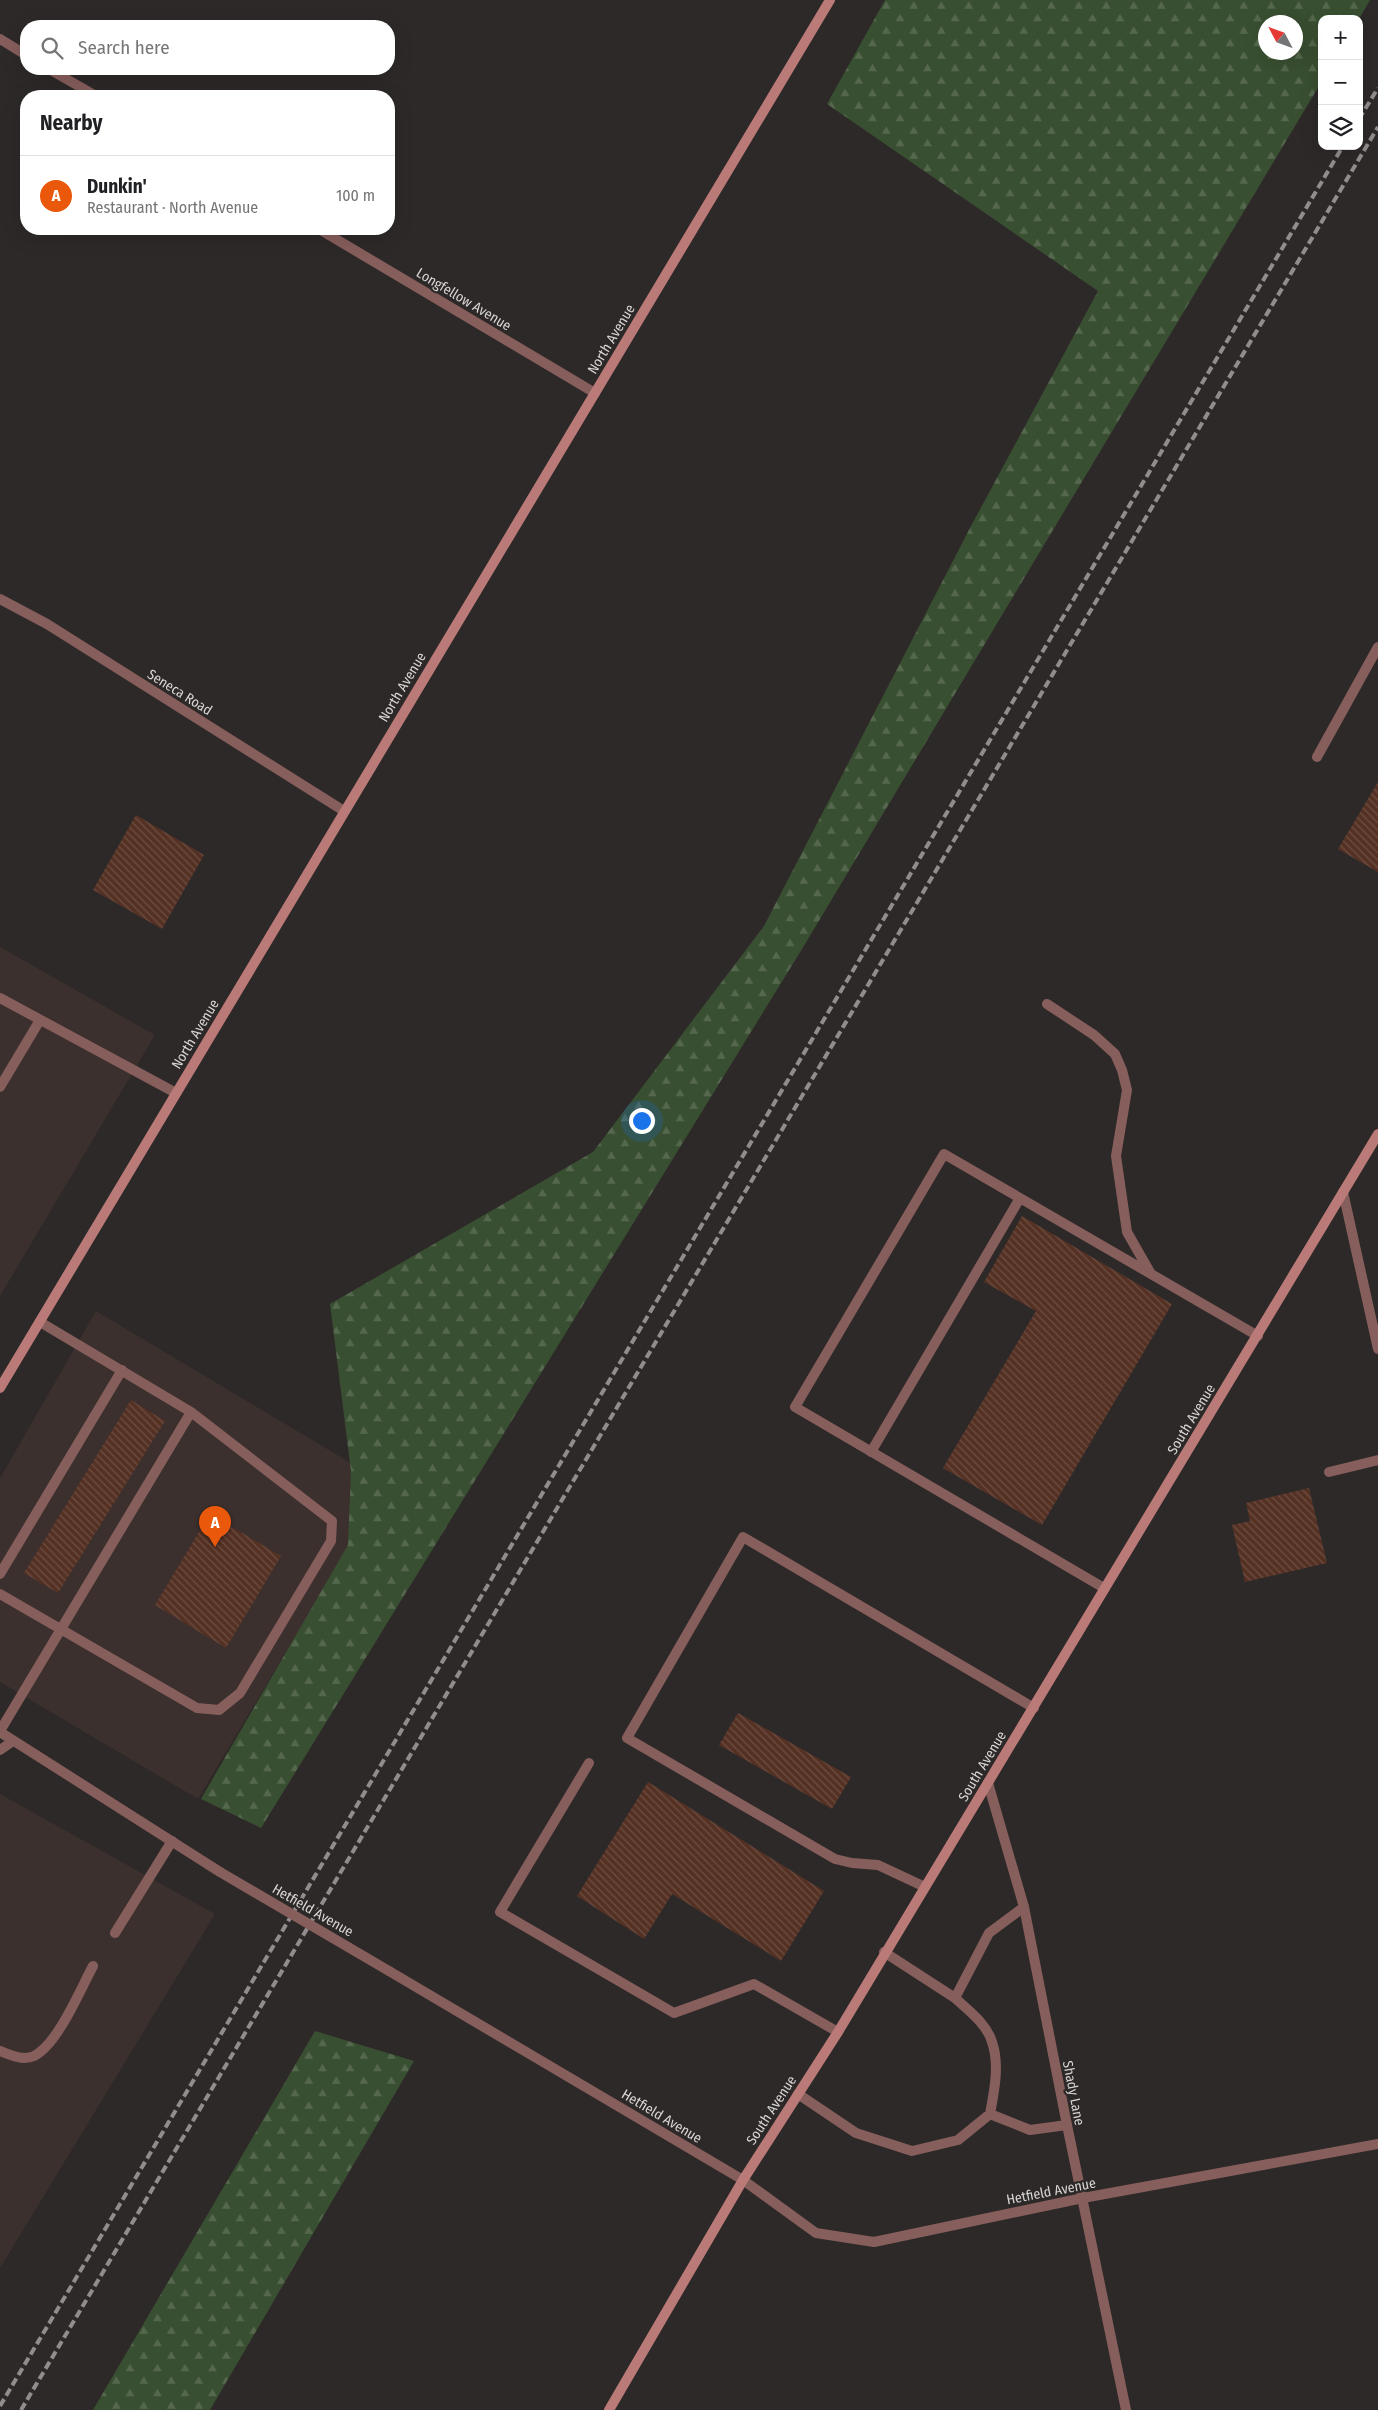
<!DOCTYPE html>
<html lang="en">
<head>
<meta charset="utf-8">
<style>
	:root { --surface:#fff; --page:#f2f2f2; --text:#202124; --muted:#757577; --line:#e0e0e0; --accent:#ea580c }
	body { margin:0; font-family:"Fira Sans Condensed",sans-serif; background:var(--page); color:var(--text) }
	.controls { position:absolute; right:15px; top:15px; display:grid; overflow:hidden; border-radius:10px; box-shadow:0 5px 20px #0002 }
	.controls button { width:45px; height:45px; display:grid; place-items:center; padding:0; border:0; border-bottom:1px solid var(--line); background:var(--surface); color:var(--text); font:25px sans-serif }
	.compass { position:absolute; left:1258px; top:15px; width:45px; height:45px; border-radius:50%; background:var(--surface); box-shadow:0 5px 20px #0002; rotate:311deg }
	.you { position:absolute; left:641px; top:1120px; width:18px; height:18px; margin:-12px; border:4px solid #fff; border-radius:50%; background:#1a73e8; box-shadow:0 0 0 8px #1a73e833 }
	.badge { display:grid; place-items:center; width:32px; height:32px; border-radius:50%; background:var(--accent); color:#fff; font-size:16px; font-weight:700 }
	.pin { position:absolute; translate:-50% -41px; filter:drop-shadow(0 1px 2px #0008) }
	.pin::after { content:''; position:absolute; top:26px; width:18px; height:15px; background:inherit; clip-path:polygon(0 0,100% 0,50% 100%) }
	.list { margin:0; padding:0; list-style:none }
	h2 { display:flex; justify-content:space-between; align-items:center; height:65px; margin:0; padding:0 20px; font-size:21px }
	h2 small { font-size:16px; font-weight:400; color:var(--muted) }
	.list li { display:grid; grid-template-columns:32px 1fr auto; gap:15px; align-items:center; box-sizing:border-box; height:80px; padding:0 20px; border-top:1px solid var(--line) }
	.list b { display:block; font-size:19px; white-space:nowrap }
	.list p { margin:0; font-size:16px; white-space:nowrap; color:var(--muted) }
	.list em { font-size:16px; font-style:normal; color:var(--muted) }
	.icon { flex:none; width:28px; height:28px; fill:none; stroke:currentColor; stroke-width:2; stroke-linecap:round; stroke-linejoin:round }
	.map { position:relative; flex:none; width:1378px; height:2410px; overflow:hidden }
	.search { position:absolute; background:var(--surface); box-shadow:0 5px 20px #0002; left:20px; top:20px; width:375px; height:55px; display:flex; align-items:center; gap:12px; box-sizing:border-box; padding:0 18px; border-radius:20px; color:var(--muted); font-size:19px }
	.panel { position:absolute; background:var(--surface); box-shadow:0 5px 20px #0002; left:20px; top:90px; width:375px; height:145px; border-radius:20px }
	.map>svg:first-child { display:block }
</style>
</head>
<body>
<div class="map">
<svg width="1378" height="2410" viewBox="0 0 1378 2410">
	<defs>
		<pattern id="forest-firs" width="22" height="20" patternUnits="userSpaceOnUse" patternTransform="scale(1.25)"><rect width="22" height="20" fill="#394f31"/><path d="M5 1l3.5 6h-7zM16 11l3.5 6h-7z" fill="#55684e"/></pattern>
		<pattern id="building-back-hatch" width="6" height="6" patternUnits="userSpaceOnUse" patternTransform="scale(1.25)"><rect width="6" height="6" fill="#553124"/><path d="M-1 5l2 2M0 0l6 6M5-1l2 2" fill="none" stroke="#6d4e43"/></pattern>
	</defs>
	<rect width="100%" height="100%" fill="#2d2928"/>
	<path fill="#3b302d" d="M0 947 155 1035 0 1296Z
		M96 1311 386 1484 198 1799 0 1682V1478Z
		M0 1794 215 1914 0 2268Z"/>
	<path fill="url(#forest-firs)" fill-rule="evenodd" d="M885 0H1370L1359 19H1322V81L802 949 261 1828 201 1799 348 1545 351 1471 330 1304 593 1152 764 926 971 526 1098 291 827 104ZM1266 22H1296V52H1266Z
		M315 2031 414 2061 210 2410H93Z"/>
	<path fill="url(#building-back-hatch)" d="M1378 782V872L1338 849Z
		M136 815 204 855 162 929 93 890Z
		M1022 1216 1172 1304 1042 1525 943 1468 1036 1311 984 1282Z
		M131 1400 165 1421 58 1593 24 1573Z
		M1309 1488 1327 1563 1245 1582 1232 1525 1250 1521 1246 1503Z
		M210 1514 281 1556 226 1648 155 1605Z
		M738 1713 851 1777 832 1809 719 1745Z
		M648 1782 824 1891 781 1961 672 1894 644 1939 577 1896Z"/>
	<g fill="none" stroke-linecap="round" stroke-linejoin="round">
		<path stroke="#865e5c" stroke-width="10" d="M1317 757 1378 647
			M0 998 176 1093
			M1047 1004 1094 1035 1115 1054 1122 1070 1127 1090 1116 1156 1127 1232 1151 1274
			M0 1087 40 1020
			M871 1452 1020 1198
			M1329 1472 1378 1460
			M0 1574 122 1370
			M1104 1588 795 1407 944 1154 1258 1336
			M0 1594 197 1708 219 1710 240 1693 331 1541 332 1521 191 1412
			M0 1731 191 1412 40 1322
			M0 1750 13 1741
			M589 1763 500 1912 674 2013 754 1984 838 2032
			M925 1887 878 1865 852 1863 835 1859 627 1738 743 1537 1034 1708
			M115 1933 172 1841
			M884 1952 955 1998
			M0 2051C10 2055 23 2061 34 2056 58 2044 80 1990 93 1966
			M798 2094 856 2133 912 2151 958 2140 990 2114C994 2092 1000 2065 992 2042 987 2024 968 2010 955 1998L989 1933 1024 1907
			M990 2114 1030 2130 1067 2125"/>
		<path stroke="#865e5c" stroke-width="10" d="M0 39 26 55
			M49 69 96 96
			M319 229 595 393
			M0 599 47 624 344 811
			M1343 1192 1378 1349
			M988 1783 1024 1907 1067 2125 1126 2410"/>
		<path stroke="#865e5c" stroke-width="10" d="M0 1732 220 1872
			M389 1971 743 2180 816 2233 874 2242 1083 2198 1378 2144"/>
		<path stroke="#b97a78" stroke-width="10" d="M0 1388 830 0
			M609 2410 743 2180 838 2032 1378 1134"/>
		<path stroke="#908d8c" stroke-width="4" stroke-dasharray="8 4" stroke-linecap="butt" d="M1359 119 1378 88
			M0 2406 1343 146
			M21 2410 1378 127"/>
		<path stroke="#865e5c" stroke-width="10" d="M220 1872 389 1971"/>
	</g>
	<g text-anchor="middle" stroke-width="4.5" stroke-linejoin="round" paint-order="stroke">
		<g font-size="14" fill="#d8d6d5" stroke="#2d2928">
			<text transform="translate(464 299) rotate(31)" y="5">Longfellow Avenue</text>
			<text transform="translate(611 339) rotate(-59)" y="5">North Avenue</text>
			<text transform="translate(402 687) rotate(-59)" y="5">North Avenue</text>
			<text transform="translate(180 692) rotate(32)" y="5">Seneca Road</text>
			<text transform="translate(195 1034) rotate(-59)" y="5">North Avenue</text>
			<text transform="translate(1191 1419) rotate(-59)" y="5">South Avenue</text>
			<text transform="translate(982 1766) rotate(-59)" y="5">South Avenue</text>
			<text transform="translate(313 1910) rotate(30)" y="5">Hetfield Avenue</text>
			<text transform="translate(1074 2093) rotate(79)" y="5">Shady Lane</text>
			<text transform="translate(771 2110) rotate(-57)" y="5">South Avenue</text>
			<text transform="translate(662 2116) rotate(31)" y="5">Hetfield Avenue</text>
			<text transform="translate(1051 2191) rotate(-11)" y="5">Hetfield Avenue</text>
		</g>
	</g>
</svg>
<div class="controls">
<button>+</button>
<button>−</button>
<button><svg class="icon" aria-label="layers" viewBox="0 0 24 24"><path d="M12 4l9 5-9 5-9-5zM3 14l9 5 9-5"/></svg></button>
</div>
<svg class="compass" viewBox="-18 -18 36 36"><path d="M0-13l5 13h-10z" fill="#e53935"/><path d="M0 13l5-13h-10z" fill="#757577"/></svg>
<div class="you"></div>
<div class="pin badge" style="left:215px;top:1547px">A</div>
<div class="search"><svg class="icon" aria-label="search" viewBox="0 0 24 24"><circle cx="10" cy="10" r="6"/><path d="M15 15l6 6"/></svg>Search here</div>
<section class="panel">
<h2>Nearby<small></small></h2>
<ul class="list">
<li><span class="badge">A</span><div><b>Dunkin'</b><p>Restaurant · North Avenue</p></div><em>100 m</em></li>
</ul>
</section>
</div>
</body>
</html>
